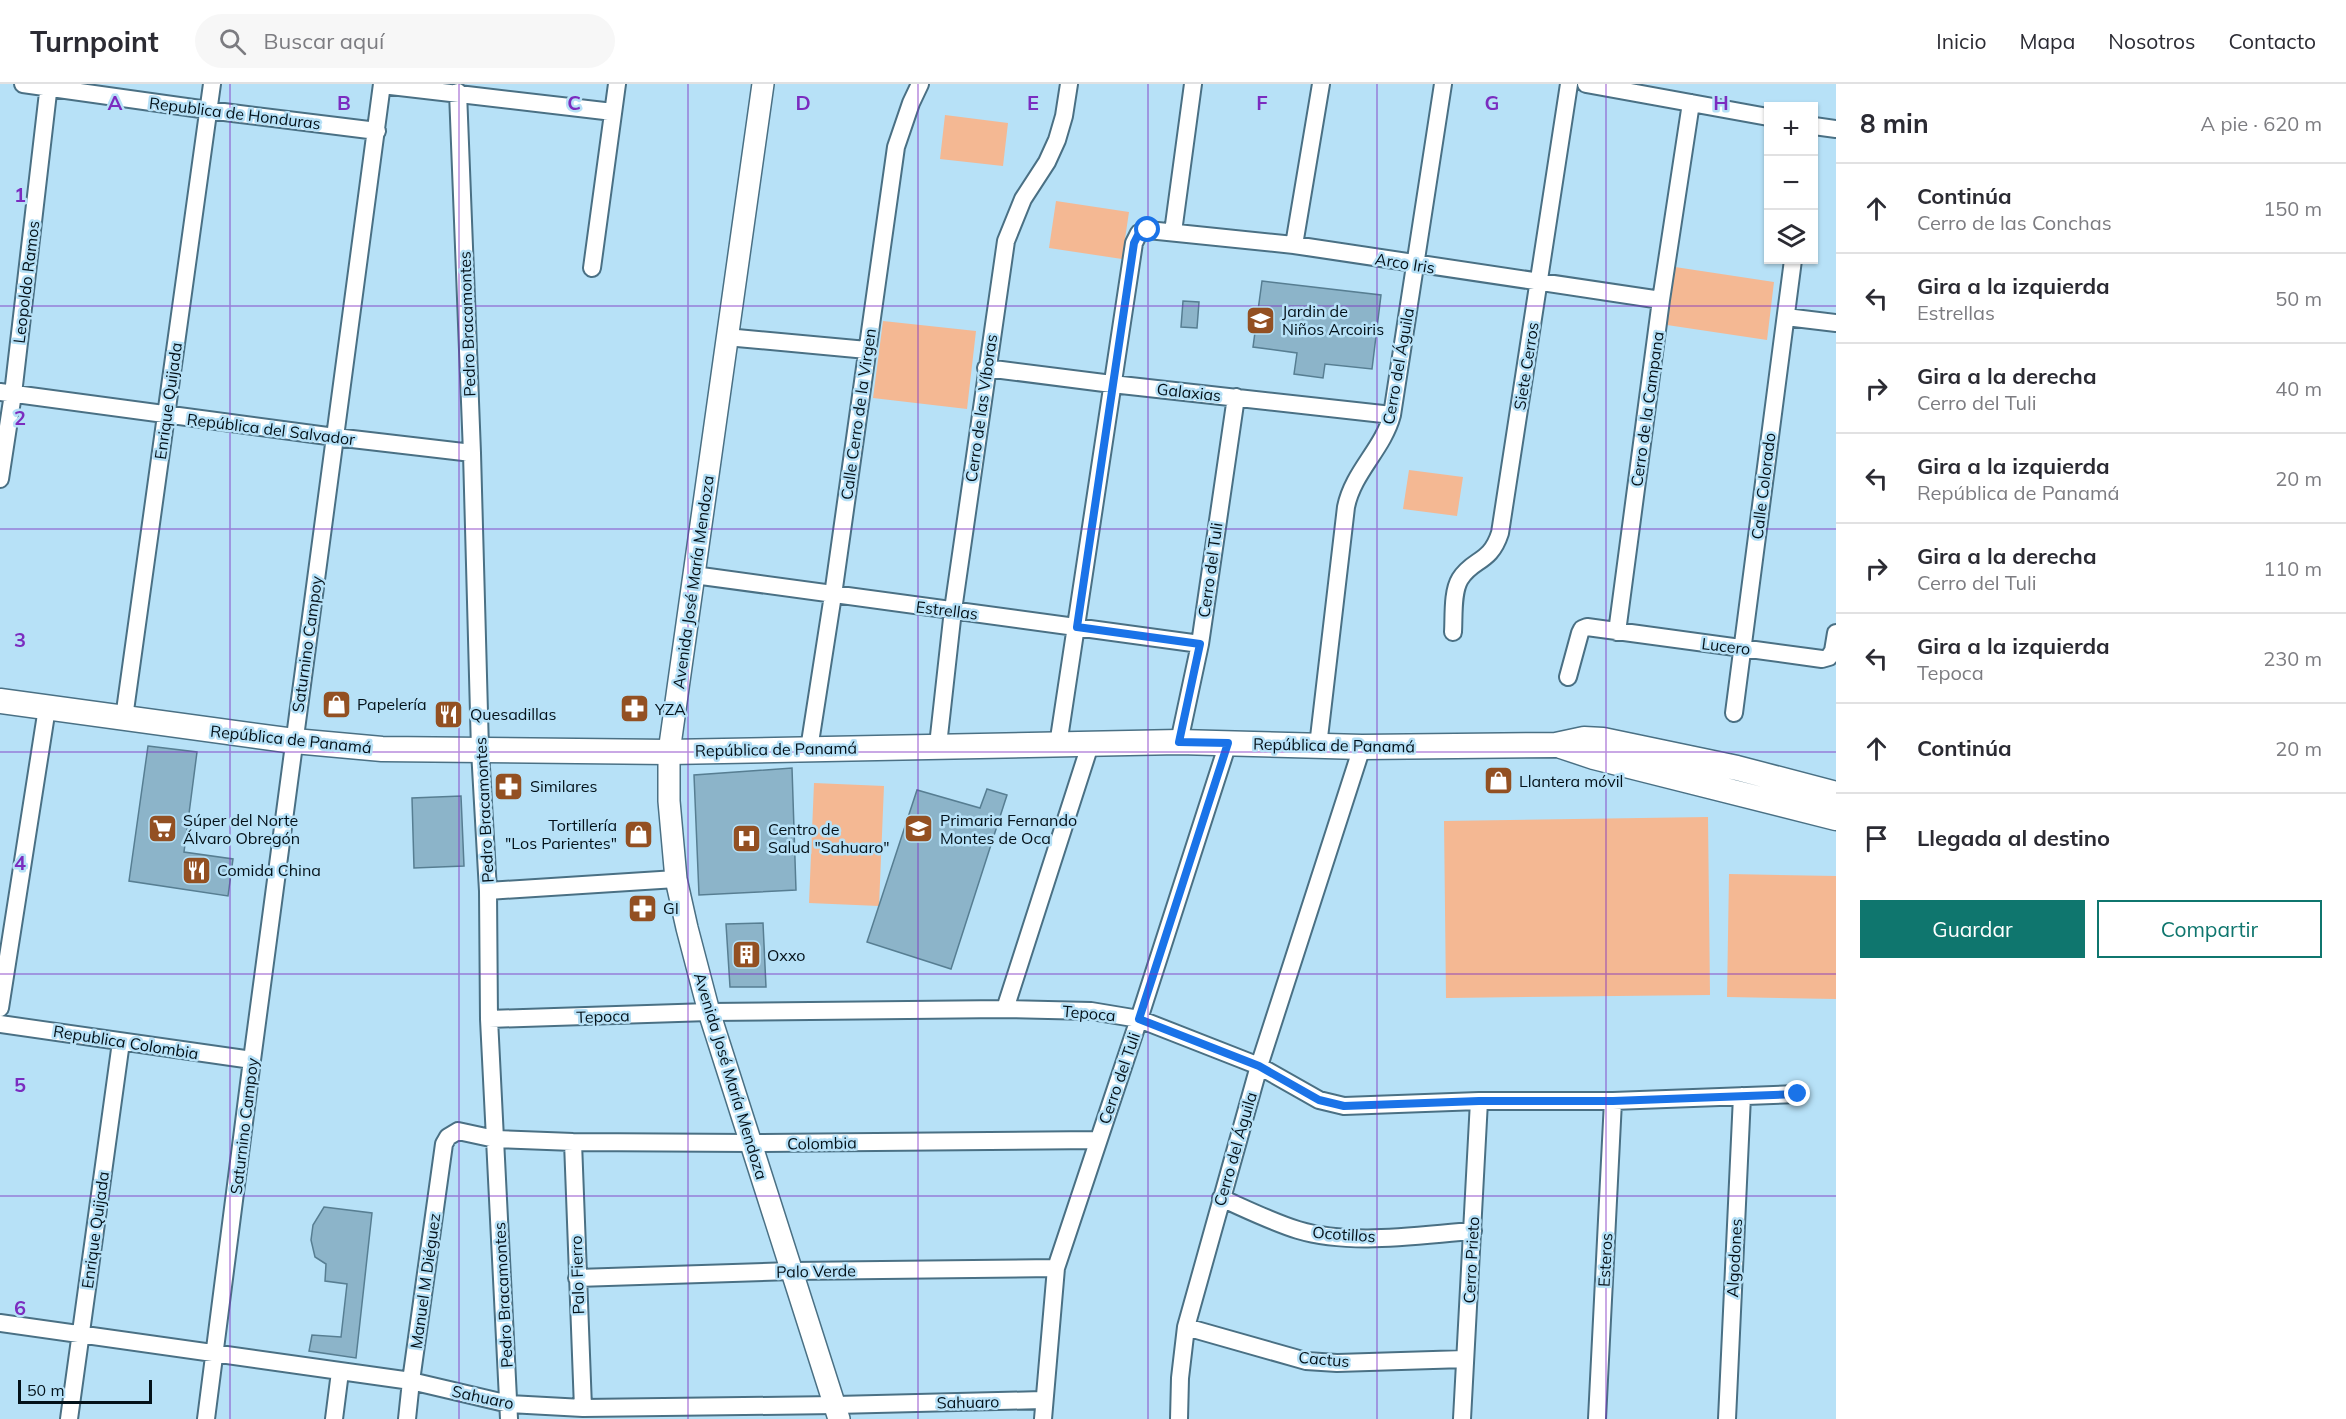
<!DOCTYPE html>
<html lang="es">
<head>
<meta charset="utf-8">
<style>
	:root { --surface:#fff; --page:#f7f7f7; --text:#2b2b33; --muted:#7c7c81; --line:#e1e1e2; --accent:#0f766e }
	body { margin:0; font-family:Mulish,sans-serif; background:var(--page); color:var(--text) }
	.controls { position:absolute; right:18px; top:18px; display:grid; overflow:hidden; border-radius:0px; box-shadow:0 2px 4px #0004 }
	.controls button { width:54px; height:54px; display:grid; place-items:center; padding:0; border:0; border-bottom:2px solid var(--line); background:var(--surface); color:var(--text); font:30px sans-serif }
	.scale { position:absolute; left:18px; bottom:15px; width:134px; box-sizing:border-box; padding-left:6px; border:3px solid #031119; border-top:0; font-size:16px; line-height:21px; white-space:nowrap; color:#031119; -webkit-text-stroke:4px #b7e1f7; paint-order:stroke }
	.stop { position:absolute; width:18px; height:18px; margin:-14px; border:4px solid #1a73e8; border-radius:50%; background:#fff }
	.stop.end { background:#1a73e8; border-color:#fff; box-shadow:0 2px 6px #0008 }
	.list { margin:0; padding:0; list-style:none }
	h2 { display:flex; justify-content:space-between; align-items:center; height:78px; margin:0; padding:0 24px; font-size:26px }
	h2 small { font-size:20px; font-weight:400; color:var(--muted) }
	.list li { display:grid; grid-template-columns:39px 1fr auto; gap:18px; align-items:center; box-sizing:border-box; height:90px; padding:0 24px; border-top:2px solid var(--line) }
	.list b { display:block; font-size:22px; white-space:nowrap }
	.list p { margin:0; font-size:20px; white-space:nowrap; color:var(--muted) }
	.list em { font-size:20px; font-style:normal; color:var(--muted) }
	.actions { display:flex; gap:12px; padding:18px 24px }
	.actions a { flex:1; padding:14px 0; border:2px solid var(--accent); border-radius:0px; text-align:center; font-size:21px; color:var(--accent) }
	.actions .main { background:var(--accent); color:#fff }
	.icon { flex:none; width:33px; height:33px; fill:none; stroke:currentColor; stroke-width:2; stroke-linecap:round; stroke-linejoin:round }
	.map { position:relative; flex:none; width:1836px; height:1335px; overflow:hidden }
	header { display:flex; align-items:center; gap:36px; box-sizing:border-box; height:84px; padding:0 30px; background:var(--surface); border-bottom:2px solid var(--line) }
	header strong { font-size:28px }
	nav { display:flex; gap:33px; margin-inline-start:auto; font-size:21px }
	.search { width:420px; height:54px; background:var(--page); display:flex; align-items:center; gap:15px; box-sizing:border-box; padding:0 21px; border-radius:33px; color:var(--muted); font-size:22px }
	main { display:flex }
	aside { flex:1; background:var(--surface) }
	.map>svg:first-child { display:block }
</style>
</head>
<body>
<header>
<strong>Turnpoint</strong>
<div class="search"><svg class="icon" aria-label="search" viewBox="0 0 24 24"><circle cx="10" cy="10" r="6"/><path d="M15 15l6 6"/></svg>Buscar aquí</div>
<nav><a>Inicio</a><a>Mapa</a><a>Nosotros</a><a>Contacto</a></nav>
</header>
<main>
<div class="map">
<svg width="1836" height="1335" viewBox="0 0 1836 1335">
	<rect width="100%" height="100%" fill="#b7e1f7"/>
	<path fill="#f4b893" d="M945 31 1008 39 1003 82 940 75Z
		M1056 117 1129 128 1122 175 1049 164Z
		M1675 183 1774 198 1767 256 1667 241Z
		M883 237 976 247 967 325 873 314Z
		M1409 386 1463 393 1457 432 1403 425Z
		M814 699 884 702 879 822 809 819Z
		M1708 733 1710 911 1446 914 1444 737Z
		M1729 790 1836 792V915L1727 913Z"/>
	<path fill="#8cb4c9" stroke="#577e92" stroke-width="1.5" d="M1262 197 1381 211 1372 285 1325 280 1323 294 1294 290 1297 269 1253 263Z
		M1183 217 1199 218 1197 244 1181 243Z
		M148 662 197 668 184 768 233 775 228 812 129 797Z
		M792 684 796 806 699 811 694 691Z
		M987 705 1007 711 951 885 867 858 917 706 980 724Z
		M461 712 464 782 414 784 412 714Z
		M763 839 766 903H730L726 840Z
		M324 1123 372 1129 356 1274 309 1267 312 1251 341 1253 347 1200 325 1197 326 1180 315 1173 311 1156 313 1141Z"/>
	<g fill="none" stroke-linecap="round" stroke-linejoin="round">
		<defs>
			<path id="minor" d="M23 0 208 26 377 47
				M1586 0 1768 33
				M382 1 613 28
				M458 8 472 369 480 666 488 807 489 935 509 1335
				M1814 42 1836 45
				M1173 148 1193 0
				M1294 161 1321 0
				M592 184 617 0
				M1786 233 1836 239
				M726 253 867 266
				M986 284 1112 300 1392 331
				M0 308 335 353 472 369
				M0 395 13 310 49 0
				M694 491 1200 560
				M1453 548C1454 533 1452 508 1460 495 1473 474 1490 480 1500 449L1569 0
				M1617 548 1661 216 1691 19
				M1568 593 1580 549 1582 545 1587 543 1822 575 1829 573 1833 567 1836 549
				M1734 629 1793 176
				M124 634 212 0
				M1179 658 1200 560 1236 313
				M938 661 953 526 1006 157 1023 115 1047 78 1057 56 1064 32 1069 0
				M1058 661 1134 159 1139 149 1148 146 1294 161 1661 216
				M1318 662 1346 423C1353 388 1383 365 1392 331L1443 0
				M809 665 833 511 896 63 911 19 920 0
				M488 807 676 795
				M0 924 47 624
				M1005 925 1090 661
				M489 935 709 928 1005 925 1091 927 1139 935 1259 982 1319 1016 1344 1022 1479 1017H1613L1798 1010
				M0 940 252 976
				M573 1058 583 1324
				M1221 1114C1246 1125 1272 1138 1298 1146 1351 1162 1418 1151 1473 1147
				M577 1194 792 1187 1056 1184
				M0 1239 411 1297 509 1320 583 1324 836 1321 1043 1316
				M1186 1243 1306 1277 1337 1279 1465 1275
				M69 1335 121 958
				M206 1335 252 976 382 0
				M334 1335 340 1288
				M407 1335 411 1297 444 1060 448 1053 458 1047 495 1055 573 1058 752 1059 1098 1056
				M1043 1335 1056 1184 1139 935 1228 659
				M1179 1335 1180 1294 1186 1243 1259 982 1362 663
				M1462 1335 1479 1017
				M1597 1335 1613 1017
				M1727 1335 1742 1012"/>
			<path id="tertiary" d="M763 0 669 668V717L676 795 687 844 709 928 839 1335"/>
			<path id="secondary" d="M0 617 294 657 382 665 669 668 1179 658 1362 663 1556 661 1584 655 1603 656 1737 684 1836 710
				M1561 662 1594 673 1836 734"/>
		</defs>
		<use href="#minor" stroke="#4a7084" stroke-width="20"/>
		<use href="#tertiary" stroke="#4a7084" stroke-width="24"/>
		<use href="#secondary" stroke="#4a7084" stroke-width="27"/>
		<use href="#minor" stroke="#fff" stroke-width="16"/>
		<use href="#tertiary" stroke="#fff" stroke-width="21"/>
		<use href="#secondary" stroke="#fff" stroke-width="24"/>
	</g>
	<g fill="none" stroke-linecap="round" stroke-linejoin="round">
		<path stroke="#1a73e8" stroke-width="8" d="M1148 146 1139 149 1134 159 1077 543 1200 560 1179 658 1228 659 1139 935 1259 982 1319 1016 1344 1022 1479 1017H1613L1798 1010"/>
	</g>
	<path fill="none" stroke="#7b2cbf" stroke-width="1.5" stroke-opacity="0.55" d="M230 0V1335M459 0V1335M688 0V1335M918 0V1335M1148 0V1335M1377 0V1335M1606 0V1335M0 222H1836M0 445H1836M0 668H1836M0 890H1836M0 1112H1836"/>
	<defs>
		<symbol id="school-square" viewBox="-11 -11 22 22"><rect x="-9" y="-9" width="18" height="18" rx="4" fill="#935022" stroke="#b7e1f7"/><path d="M0-5L7-2L0 1L-7-2ZM-4 1L0 2.5L4 1V4Q0 6-4 4Z" fill="#fff"/></symbol>
		<symbol id="shop-square" viewBox="-11 -11 22 22"><rect x="-9" y="-9" width="18" height="18" rx="4" fill="#935022" stroke="#b7e1f7"/><path d="M-5-2.5h2.3a2.7 3.5 0 0 1 5.4 0H5L5.5 6h-11ZM-1.5-2.5h3a1.5 2.3 0 0 0-3 0Z" fill="#fff"/></symbol>
		<symbol id="pharmacy-square" viewBox="-11 -11 22 22"><rect x="-9" y="-9" width="18" height="18" rx="4" fill="#935022" stroke="#b7e1f7"/><path d="M-2-6h4v4h4v4h-4v4h-4v-4h-4v-4h4Z" fill="#fff"/></symbol>
		<symbol id="restaurant-square" viewBox="-11 -11 22 22"><rect x="-9" y="-9" width="18" height="18" rx="4" fill="#935022" stroke="#b7e1f7"/><path d="M-5-6h1v4h1v-4h1v4h1v-4h1v5L-1.5 .5V6h-2V.5L-5-1ZM5-6V6H3V1.5H1.5Q1.5-4 5-6Z" fill="#fff"/></symbol>
		<symbol id="supermarket-square" viewBox="-11 -11 22 22"><rect x="-9" y="-9" width="18" height="18" rx="4" fill="#935022" stroke="#b7e1f7"/><path d="M-6-5.5h2.5l.6 2H6L4.5 2H-2.5L-4.4-4H-6ZM-1.5 3.2a1.3 1.3 0 1 0 .1 0ZM3 3.2a1.3 1.3 0 1 0 .1 0Z" fill="#fff"/></symbol>
		<symbol id="hospital-square" viewBox="-11 -11 22 22"><rect x="-9" y="-9" width="18" height="18" rx="4" fill="#935022" stroke="#b7e1f7"/><path d="M-5-5h3v3.5h4V-5h3V5h-3V1.5h-4V5h-3Z" fill="#fff"/></symbol>
		<symbol id="building-square" viewBox="-11 -11 22 22"><rect x="-9" y="-9" width="18" height="18" rx="4" fill="#935022" stroke="#b7e1f7"/><path d="M-4-6H4V6H1V3H-1V6H-4ZM-2.5-4.3h1.7v1.8h-1.7ZM.8-4.3h1.7v1.8H.8ZM-2.5-1h1.7V.8h-1.7ZM.8-1h1.7V.8H.8Z" fill="#fff"/></symbol>
	</defs>
	<g fill-rule="evenodd">
		<use href="#school-square" x="1244" y="220" width="33" height="33"/>
		<use href="#shop-square" x="320" y="604" width="33" height="33"/>
		<use href="#pharmacy-square" x="618" y="608" width="33" height="33"/>
		<use href="#restaurant-square" x="432" y="614" width="33" height="33"/>
		<use href="#shop-square" x="1482" y="680" width="33" height="33"/>
		<use href="#pharmacy-square" x="492" y="686" width="33" height="33"/>
		<use href="#supermarket-square" x="146" y="728" width="33" height="33"/>
		<use href="#school-square" x="902" y="728" width="33" height="33"/>
		<use href="#shop-square" x="622" y="734" width="33" height="33"/>
		<use href="#hospital-square" x="730" y="738" width="33" height="33"/>
		<use href="#restaurant-square" x="180" y="770" width="33" height="33"/>
		<use href="#pharmacy-square" x="626" y="808" width="33" height="33"/>
		<use href="#building-square" x="730" y="854" width="33" height="33"/>
	</g>
	<g text-anchor="middle" stroke-width="5" stroke-linejoin="round" paint-order="stroke">
		<g font-size="16" fill="#031119" stroke="#b7e1f7">
			<text transform="translate(235 29) rotate(7)" y="6">Republica de Honduras</text>
			<text transform="translate(1405 179) rotate(9)" y="6">Arco Iris</text>
			<text transform="translate(26 198) rotate(-83)" y="6">Leopoldo Ramos</text>
			<text transform="translate(467 240) rotate(-92)" y="6">Pedro Bracamontes</text>
			<text transform="translate(1398 282) rotate(-80)" y="6">Cerro del Águila</text>
			<text transform="translate(1526 282) rotate(-81)" y="6">Siete Cerros</text>
			<text transform="translate(1189 308) rotate(6)" y="6">Galaxias</text>
			<text transform="translate(168 317) rotate(-82)" y="6">Enrique Quijada</text>
			<text transform="translate(981 324) rotate(-82)" y="6">Cerro de las Víboras</text>
			<text transform="translate(1647 325) rotate(-82)" y="6">Cerro de la Campana</text>
			<text transform="translate(858 330) rotate(-82)" y="6">Calle Cerro de la Virgen</text>
			<text transform="translate(271 345) rotate(7)" y="6">República del Salvador</text>
			<text transform="translate(1763 402) rotate(-83)" y="6">Calle Colorado</text>
			<text transform="translate(1210 486) rotate(-82)" y="6">Cerro del Tuli</text>
			<text transform="translate(693 498) rotate(-82)" y="6">Avenida José María Mendoza</text>
			<text transform="translate(947 526) rotate(7)" y="6">Estrellas</text>
			<text transform="translate(307 560) rotate(-82)" y="6">Saturnino Campoy</text>
			<text transform="translate(1726 562) rotate(7)" y="6">Lucero</text>
			<text transform="translate(291 655) rotate(6)" y="6">República de Panamá</text>
			<text transform="translate(1334 661) rotate(1)" y="6">República de Panamá</text>
			<text transform="translate(776 665) rotate(-1)" y="6">República de Panamá</text>
			<text transform="translate(484 726) rotate(-93)" y="6">Pedro Bracamontes</text>
			<text transform="translate(1089 929) rotate(5)" y="6">Tepoca</text>
			<text transform="translate(603 932) rotate(-2)" y="6">Tepoca</text>
			<text transform="translate(126 958) rotate(9)" y="6">Republica Colombia</text>
			<text transform="translate(731 992) rotate(73)" y="6">Avenida José María Mendoza</text>
			<text transform="translate(1119 994) rotate(-71)" y="6">Cerro del Tuli</text>
			<text transform="translate(244 1042) rotate(-83)" y="6">Saturnino Campoy</text>
			<text transform="translate(822 1059) rotate(-1)" y="6">Colombia</text>
			<text transform="translate(1235 1065) rotate(-74)" y="6">Cerro del Águila</text>
			<text transform="translate(95 1146) rotate(-82)" y="6">Enrique Quijada</text>
			<text transform="translate(1344 1150) rotate(4)" y="6">Ocotillos</text>
			<text transform="translate(1734 1174) rotate(-87)" y="6">Algodones</text>
			<text transform="translate(1471 1176) rotate(-87)" y="6">Cerro Prieto</text>
			<text transform="translate(1605 1176) rotate(-87)" y="6">Esteros</text>
			<text transform="translate(816 1187) rotate(-1)" y="6">Palo Verde</text>
			<text transform="translate(577 1191) rotate(-92)" y="6">Palo Fierro</text>
			<text transform="translate(425 1197) rotate(-82)" y="6">Manuel M Diéguez</text>
			<text transform="translate(503 1211) rotate(-93)" y="6">Pedro Bracamontes</text>
			<text transform="translate(1324 1275) rotate(5)" y="6">Cactus</text>
			<text transform="translate(483 1313) rotate(12)" y="6">Sahuaro</text>
			<text transform="translate(968 1318) rotate(-1)" y="6">Sahuaro</text>
		</g>
		<g font-size="16" fill="#031119" stroke="#b7e1f7" text-anchor="start">
			<text x="1282" y="233">Jardin de<tspan x="1282" dy="18">Niños Arcoiris</tspan></text>
			<text x="357" y="626">Papelería</text>
			<text x="655" y="631">YZA</text>
			<text x="470" y="636">Quesadillas</text>
			<text x="1519" y="703">Llantera móvil</text>
			<text x="530" y="708">Similares</text>
			<text x="183" y="742">Súper del Norte<tspan x="183" dy="18">Álvaro Obregón</tspan></text>
			<text x="940" y="742">Primaria Fernando<tspan x="940" dy="18">Montes de Oca</tspan></text>
			<text x="617" y="747" text-anchor="end">Tortillería<tspan x="617" dy="18">"Los Parientes"</tspan></text>
			<text x="768" y="751">Centro de<tspan x="768" dy="18">Salud "Sahuaro"</tspan></text>
			<text x="217" y="792">Comida China</text>
			<text x="663" y="830">GI</text>
			<text x="767" y="877">Oxxo</text>
		</g>
	</g>
	<g font-size="20" text-anchor="middle" font-weight="bold" fill="#7b2cbf" stroke="#b7e1f7" stroke-width="5" stroke-linejoin="round" paint-order="stroke">
		<text x="115" y="26">A</text>
		<text x="344" y="26">B</text>
		<text x="574" y="26">C</text>
		<text x="803" y="26">D</text>
		<text x="1033" y="26">E</text>
		<text x="1262" y="26">F</text>
		<text x="1492" y="26">G</text>
		<text x="1721" y="26">H</text>
		<text x="20" y="118">1</text>
		<text x="20" y="341">2</text>
		<text x="20" y="563">3</text>
		<text x="20" y="786">4</text>
		<text x="20" y="1008">5</text>
		<text x="20" y="1231">6</text>
	</g>
</svg>
<div class="controls">
<button>+</button>
<button>−</button>
<button><svg class="icon" aria-label="layers" viewBox="0 0 24 24"><path d="M12 4l9 5-9 5-9-5zM3 14l9 5 9-5"/></svg></button>
</div>
<div class="scale">50 m</div>
<div class="stop" style="left:1148px;top:146px"></div>
<div class="stop end" style="left:1798px;top:1010px"></div>
</div>
<aside>
<h2>8 min<small>A pie · 620 m</small></h2>
<ul class="list">
<li><svg class="icon" aria-label="ahead" viewBox="0 0 24 24"><path d="M12 20V5M6 11l6-6 6 6"/></svg><div><b>Continúa</b><p>Cerro de las Conchas</p></div><em>150 m</em></li>
<li><svg class="icon" aria-label="left" viewBox="0 0 24 24"><path d="M17 20v-9H6M10 6l-5 5 5 5"/></svg><div><b>Gira a la izquierda</b><p>Estrellas</p></div><em>50 m</em></li>
<li><svg class="icon" aria-label="right" viewBox="0 0 24 24"><path d="M7 20v-9h11M14 6l5 5-5 5"/></svg><div><b>Gira a la derecha</b><p>Cerro del Tuli</p></div><em>40 m</em></li>
<li><svg class="icon" aria-label="left" viewBox="0 0 24 24"><path d="M17 20v-9H6M10 6l-5 5 5 5"/></svg><div><b>Gira a la izquierda</b><p>República de Panamá</p></div><em>20 m</em></li>
<li><svg class="icon" aria-label="right" viewBox="0 0 24 24"><path d="M7 20v-9h11M14 6l5 5-5 5"/></svg><div><b>Gira a la derecha</b><p>Cerro del Tuli</p></div><em>110 m</em></li>
<li><svg class="icon" aria-label="left" viewBox="0 0 24 24"><path d="M17 20v-9H6M10 6l-5 5 5 5"/></svg><div><b>Gira a la izquierda</b><p>Tepoca</p></div><em>230 m</em></li>
<li><svg class="icon" aria-label="ahead" viewBox="0 0 24 24"><path d="M12 20V5M6 11l6-6 6 6"/></svg><div><b>Continúa</b></div><em>20 m</em></li>
<li><svg class="icon" aria-label="arrive" viewBox="0 0 24 24"><path d="M6 21V4h12l-3 4 3 4H6"/></svg><div><b>Llegada al destino</b></div></li>
</ul>
<div class="actions"><a class="main">Guardar</a><a>Compartir</a></div>
</aside>
</main>
</body>
</html>
